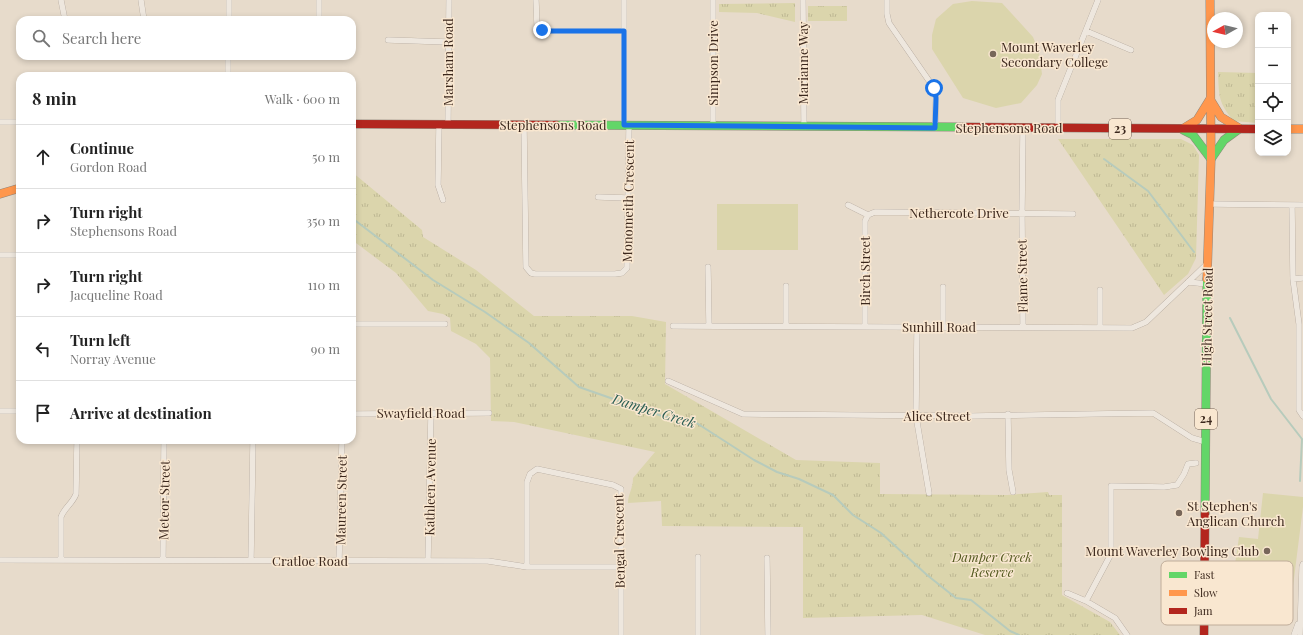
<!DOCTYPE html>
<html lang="en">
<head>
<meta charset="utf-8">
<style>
	:root { --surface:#fff; --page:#f2f2f2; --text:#222; --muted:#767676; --line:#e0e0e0 }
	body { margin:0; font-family:"Playfair Display",serif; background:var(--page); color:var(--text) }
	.controls { position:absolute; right:12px; top:12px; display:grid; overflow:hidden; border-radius:8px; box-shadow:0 2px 6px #0003 }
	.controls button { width:36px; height:36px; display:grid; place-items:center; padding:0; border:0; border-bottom:1px solid var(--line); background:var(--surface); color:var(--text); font:20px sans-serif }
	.compass { position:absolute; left:1207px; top:12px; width:36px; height:36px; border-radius:50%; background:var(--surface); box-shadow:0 2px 6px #0003; rotate:262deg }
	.stop { position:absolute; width:12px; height:12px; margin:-9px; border:3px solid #1a73e8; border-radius:50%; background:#fff }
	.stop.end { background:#1a73e8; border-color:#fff; box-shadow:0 1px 4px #0008 }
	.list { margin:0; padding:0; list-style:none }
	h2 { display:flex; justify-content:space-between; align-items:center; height:52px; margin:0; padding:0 16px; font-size:17px }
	h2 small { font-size:13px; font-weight:400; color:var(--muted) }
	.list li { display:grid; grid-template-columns:26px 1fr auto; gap:12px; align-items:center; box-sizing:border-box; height:64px; padding:0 16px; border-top:1px solid var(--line) }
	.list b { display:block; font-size:15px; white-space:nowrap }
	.list p { margin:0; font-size:13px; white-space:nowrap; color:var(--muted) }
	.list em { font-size:13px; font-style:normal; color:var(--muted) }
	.icon { flex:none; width:22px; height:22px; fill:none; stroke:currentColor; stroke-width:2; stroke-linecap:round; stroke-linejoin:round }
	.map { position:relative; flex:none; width:1303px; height:635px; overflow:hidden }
	.search { position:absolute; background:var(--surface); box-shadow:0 2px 6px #0003; left:16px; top:16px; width:340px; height:44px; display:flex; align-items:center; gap:10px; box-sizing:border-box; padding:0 14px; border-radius:12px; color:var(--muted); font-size:15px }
	.panel { position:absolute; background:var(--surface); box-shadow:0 2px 6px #0003; left:16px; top:72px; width:340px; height:372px; border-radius:12px }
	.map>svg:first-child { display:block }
</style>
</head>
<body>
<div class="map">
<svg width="1303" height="635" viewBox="0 0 1303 635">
	<defs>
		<pattern id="park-tufts" width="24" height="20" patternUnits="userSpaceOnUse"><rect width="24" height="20" fill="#dbd5ac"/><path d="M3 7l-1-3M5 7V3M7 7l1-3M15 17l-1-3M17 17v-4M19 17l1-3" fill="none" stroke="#bdb793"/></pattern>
	</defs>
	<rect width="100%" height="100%" fill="#e7dbcb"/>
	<path fill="#dbd5ac" d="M972 1 1002 3 1033 37 1039 52 1042 74 1037 85 1021 103 996 108 963 98 932 49V35L936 19 953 4Z
		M717 204H798V250H717Z
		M1263 493 1303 497V507L1290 610 1251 605 1255 567 1235 564 1239 537 1258 539Z"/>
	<path fill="url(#park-tufts)" d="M795 3V22L757 13 719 12V4Z
		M808 6H847V21H808Z
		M1218 72 1258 73V123L1234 121C1218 103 1219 95 1218 72Z
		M1058 139H1181L1193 145 1199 155 1196 258 1188 274 1164 295Z
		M352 172 422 230 423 237 476 270 534 316H632L666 322 665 384 796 460 880 463V494L1007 495 1048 492 1049 495H1062V595L1110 622 1120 635H985L922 615 803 618V527L662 526 661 501 628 503C628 494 633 489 633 478L655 452 514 422 491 421 490 358 476 344 451 331 450 318 443 314 428 311 396 273 352 240Z"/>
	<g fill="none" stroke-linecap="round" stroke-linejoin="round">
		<path stroke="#b7cbbc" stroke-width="2" d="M1104 159 1148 191 1194 252
			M352 218 433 280 485 312 529 343 579 387 662 416 695 422 754 460 777 472 799 479 833 495 853 515 881 533 927 575 956 598 971 600 1010 631 1019 635
			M1230 318 1271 399 1302 439 1300 481"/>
		<defs>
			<path id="street" d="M61 0 65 20
				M141 0 144 20
				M319 0V20
				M536 0 537 26C539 30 544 31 549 31H624
				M803 0 804 127
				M887 0V14L889 23 934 88 936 98 935 128
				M229 20V0
				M1086 31 1131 50
				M388 40 448 42
				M228 76V56
				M0 122H20
				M439 124 438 185 443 200
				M448 124 449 0
				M524 125 526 267 531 273 535 274H615L622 273 627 268V265L629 125
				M624 125V0
				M713 126V0
				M1023 128 1022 213 1023 327
				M1058 128V100L1098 0
				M598 197 628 198
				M1209 204 1303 205
				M848 205 868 215
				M1292 205 1293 279 1299 324V410L1303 416
				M868 215 875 212 1073 214
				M0 255H20
				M708 267 709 326
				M1293 279 1303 278
				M1188 282 1207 284
				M786 286V326
				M943 287V327
				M352 324H445
				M673 326 1132 328 1146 322 1207 264
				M865 327V221L868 215
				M917 327 916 416 929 493
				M1100 328V290
				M668 381 743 414 972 416 1153 413 1192 438 1206 442
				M0 411H20
				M352 414 489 413
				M1008 414 1009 470 1013 492
				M698 557V635
				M767 558 768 635
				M0 560 488 561 527 567H620
				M61 560V517C64 508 73 503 76 494L77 440
				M163 560 164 440
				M251 560 253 440
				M339 561 342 440
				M428 561 431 413
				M527 567V482L530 474 537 469 613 485 621 489V635
				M1067 593 1086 601 1115 618 1127 635
				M1086 601 1111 554V486L1164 487 1177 485 1184 474 1188 464 1196 463
				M1294 635 1298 624
				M1300 635 1302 567 1303 564"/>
			<path id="fast" d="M556 125 960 127
				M1183 130 1193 135 1211 159
				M1211 159 1224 140 1239 129
				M1205 514 1207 279"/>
			<path id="slow" d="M1210 99 1221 117 1239 128
				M1184 128 1197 120 1210 99
				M1288 129H1303
				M0 194 20 188
				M1207 279 1211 159 1210 0"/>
			<path id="jam" d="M352 124 556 125
				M960 127 1258 129
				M1204 635 1205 514"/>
		</defs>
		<use href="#street" stroke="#aca095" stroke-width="6"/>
		<use href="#fast" stroke="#91867b" stroke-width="9"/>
		<use href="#slow" stroke="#91867b" stroke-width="9"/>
		<use href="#jam" stroke="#91867b" stroke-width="9"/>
		<use href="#street" stroke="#eee7de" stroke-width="5.5"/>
		<use href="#fast" stroke="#63d668" stroke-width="8"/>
		<use href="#slow" stroke="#ff974d" stroke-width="8"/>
		<use href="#jam" stroke="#b3261e" stroke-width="8"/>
	</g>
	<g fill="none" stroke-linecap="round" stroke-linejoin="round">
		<path stroke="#1a73e8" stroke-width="5" d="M542 30 549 31H624V125L935 128 936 98 934 88"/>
	</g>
	<g fill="#776659" stroke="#f9e7d0" stroke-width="1.5">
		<circle cx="993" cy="54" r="4"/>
		<circle cx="1179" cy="513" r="4"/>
		<circle cx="1267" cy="551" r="4"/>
	</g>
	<g text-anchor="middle" stroke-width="3" stroke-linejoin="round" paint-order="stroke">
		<g fill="#f9e7d0" stroke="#746152" stroke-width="1">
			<rect x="1109" y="119" width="22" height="20" rx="3"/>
			<rect x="1195" y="409" width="22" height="20" rx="3"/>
		</g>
		<g font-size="12" font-weight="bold" fill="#3b271c">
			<text x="1120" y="133">23</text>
			<text x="1206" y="423">24</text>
		</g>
		<g font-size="13" fill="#3b271c" stroke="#f9e7d0" text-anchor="start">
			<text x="1001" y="52">Mount Waverley<tspan x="1001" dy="15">Secondary College</tspan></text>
			<text x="1187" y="511">St Stephen's<tspan x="1187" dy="15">Anglican Church</tspan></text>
			<text x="1259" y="556" text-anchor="end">Mount Waverley Bowling Club</text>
		</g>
		<g font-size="13" fill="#3b271c" stroke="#f9e7d0">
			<text transform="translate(448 62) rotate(-90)" y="5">Marsham Road</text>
			<text transform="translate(713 63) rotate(-90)" y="5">Simpson Drive</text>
			<text transform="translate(803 63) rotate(-90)" y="5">Marianne Way</text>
			<text x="553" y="130">Stephensons Road</text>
			<text x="1009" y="133">Stephensons Road</text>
			<text transform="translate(628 201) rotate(-89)" y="5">Monomeith Crescent</text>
			<text x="959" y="218">Nethercote Drive</text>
			<text transform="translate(865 271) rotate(-90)" y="5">Birch Street</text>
			<text transform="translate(1022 276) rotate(-91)" y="5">Flame Street</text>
			<text transform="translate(1207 317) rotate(-89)" y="5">High Street Road</text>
			<text x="939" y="332">Sunhill Road</text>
			<text x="421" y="418">Swayfield Road</text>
			<text x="937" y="421">Alice Street</text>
			<text transform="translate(430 487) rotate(-89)" y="5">Kathleen Avenue</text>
			<text transform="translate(164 500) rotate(-89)" y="5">Meteor Street</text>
			<text transform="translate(341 500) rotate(-89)" y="5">Maureen Street</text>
			<text transform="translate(619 541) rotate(-91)" y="5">Bengal Crescent</text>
			<text x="310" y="566">Cratloe Road</text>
		</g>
		<g font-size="13" font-style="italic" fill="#545a20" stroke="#f9e7d0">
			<text x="992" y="562">Damper Creek<tspan x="992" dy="15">Reserve</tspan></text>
		</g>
		<g font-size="14" font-style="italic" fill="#295d52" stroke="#f9e7d0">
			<text transform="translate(654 411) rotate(17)" y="5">Damper Creek</text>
		</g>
	</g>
	<rect x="1161" y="561" width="132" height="64" rx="6" fill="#f9e7d0" stroke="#c0ad9a" stroke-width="1"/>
	<rect x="1169" y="572" width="18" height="6" fill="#63d668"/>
	<rect x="1169" y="590" width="18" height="6" fill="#ff974d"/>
	<rect x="1169" y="608" width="18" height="6" fill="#b3261e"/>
	<g font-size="11" fill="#3b271c">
		<text x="1194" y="579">Fast</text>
		<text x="1194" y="597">Slow</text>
		<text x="1194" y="615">Jam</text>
	</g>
</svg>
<div class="controls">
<button>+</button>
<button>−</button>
<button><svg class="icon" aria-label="locate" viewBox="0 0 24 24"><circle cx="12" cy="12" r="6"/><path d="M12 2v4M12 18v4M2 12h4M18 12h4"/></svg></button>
<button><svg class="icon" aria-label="layers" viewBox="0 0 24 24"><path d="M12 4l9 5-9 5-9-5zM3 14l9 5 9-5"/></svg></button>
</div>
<svg class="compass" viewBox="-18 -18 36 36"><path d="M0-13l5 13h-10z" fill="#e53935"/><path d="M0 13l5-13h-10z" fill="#767676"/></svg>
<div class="stop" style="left:934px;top:88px"></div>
<div class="stop end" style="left:542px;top:30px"></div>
<div class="search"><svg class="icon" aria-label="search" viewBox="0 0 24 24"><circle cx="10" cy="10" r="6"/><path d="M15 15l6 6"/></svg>Search here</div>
<section class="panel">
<h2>8 min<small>Walk · 600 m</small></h2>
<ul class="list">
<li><svg class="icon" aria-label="ahead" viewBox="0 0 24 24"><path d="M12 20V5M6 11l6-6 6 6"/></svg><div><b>Continue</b><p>Gordon Road</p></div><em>50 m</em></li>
<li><svg class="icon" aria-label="right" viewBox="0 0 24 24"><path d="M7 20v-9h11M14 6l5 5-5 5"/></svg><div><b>Turn right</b><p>Stephensons Road</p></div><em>350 m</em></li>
<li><svg class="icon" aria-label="right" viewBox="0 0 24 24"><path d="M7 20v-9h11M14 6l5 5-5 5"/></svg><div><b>Turn right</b><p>Jacqueline Road</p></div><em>110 m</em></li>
<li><svg class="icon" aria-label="left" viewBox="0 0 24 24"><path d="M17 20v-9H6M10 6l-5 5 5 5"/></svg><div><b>Turn left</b><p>Norray Avenue</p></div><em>90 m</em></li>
<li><svg class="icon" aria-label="arrive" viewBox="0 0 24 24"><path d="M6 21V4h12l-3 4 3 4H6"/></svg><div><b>Arrive at destination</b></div></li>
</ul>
</section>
</div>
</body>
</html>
